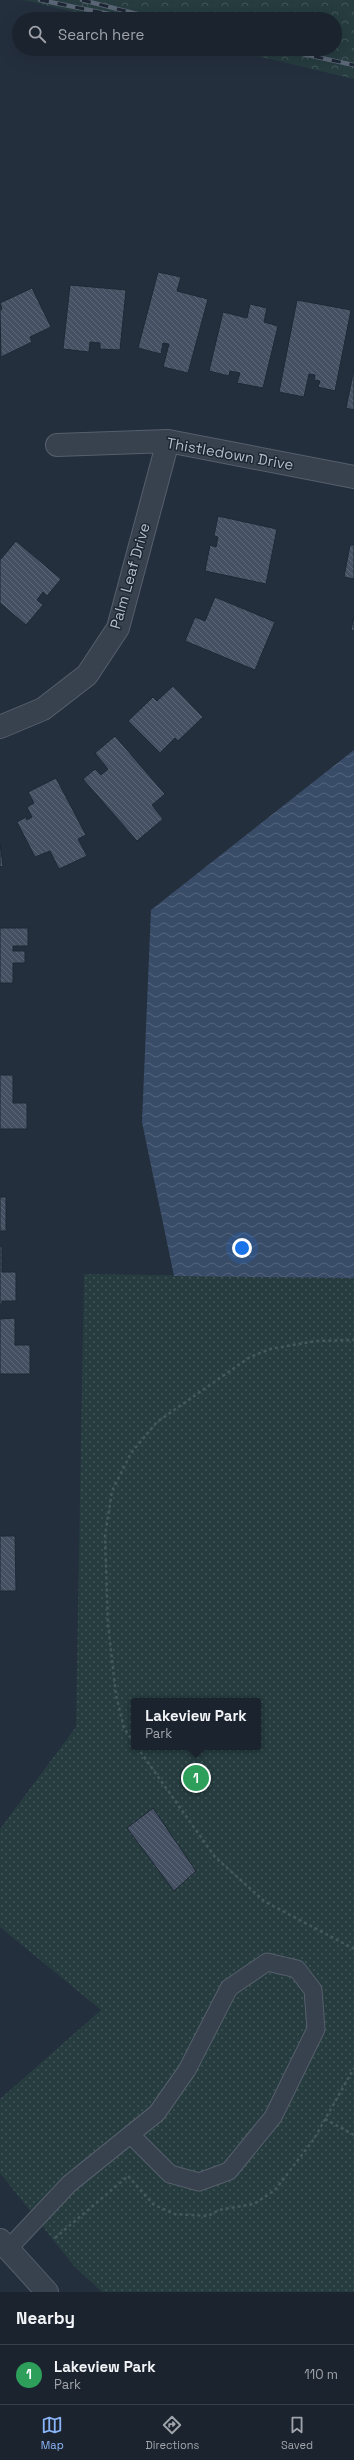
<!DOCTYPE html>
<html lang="en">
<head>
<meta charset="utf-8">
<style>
	:root { --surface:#1b232e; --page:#242b36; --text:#f1f3f6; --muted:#a0a4aa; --line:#39404a; --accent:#8ab4f8 }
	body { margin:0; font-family:"Space Grotesk",sans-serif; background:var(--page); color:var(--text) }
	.you { position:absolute; left:242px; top:1248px; width:14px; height:14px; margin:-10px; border:3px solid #fff; border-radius:50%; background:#1a73e8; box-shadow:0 0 0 6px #1a73e833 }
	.badge { display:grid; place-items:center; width:26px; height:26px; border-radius:50%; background:var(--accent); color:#fff; font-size:13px; font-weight:700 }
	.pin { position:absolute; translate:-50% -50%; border:2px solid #fff; box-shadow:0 1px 4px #0006 }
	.popup { position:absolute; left:131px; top:1698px; width:130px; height:52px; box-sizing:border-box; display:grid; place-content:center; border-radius:4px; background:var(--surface); filter:drop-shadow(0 1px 3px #0005); font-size:13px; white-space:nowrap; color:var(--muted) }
	.popup b { font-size:15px; color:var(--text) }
	.popup::after { content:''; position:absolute; left:50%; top:100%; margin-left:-8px; border:8px solid transparent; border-top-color:var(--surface) }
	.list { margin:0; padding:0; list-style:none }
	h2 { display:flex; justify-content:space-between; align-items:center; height:52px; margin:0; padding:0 16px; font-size:17px }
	h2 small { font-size:13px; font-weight:400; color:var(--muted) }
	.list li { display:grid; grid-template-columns:26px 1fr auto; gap:12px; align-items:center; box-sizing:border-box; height:60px; padding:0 16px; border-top:1px solid var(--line) }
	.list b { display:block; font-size:15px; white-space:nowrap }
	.list p { margin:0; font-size:13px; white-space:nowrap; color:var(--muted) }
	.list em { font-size:13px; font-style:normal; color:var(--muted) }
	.icon { flex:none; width:22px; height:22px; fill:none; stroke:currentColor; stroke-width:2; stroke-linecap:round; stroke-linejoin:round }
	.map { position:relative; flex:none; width:354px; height:2292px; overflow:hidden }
	.search { position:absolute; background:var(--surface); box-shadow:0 4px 16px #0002; left:12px; right:12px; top:12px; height:44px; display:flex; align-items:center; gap:10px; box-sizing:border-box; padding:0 14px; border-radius:22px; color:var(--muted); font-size:15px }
	.sheet { height:112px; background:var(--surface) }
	nav { display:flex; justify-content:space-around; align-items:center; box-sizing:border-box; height:56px; border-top:1px solid var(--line); background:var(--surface); font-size:11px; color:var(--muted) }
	nav a { display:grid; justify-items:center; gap:2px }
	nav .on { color:var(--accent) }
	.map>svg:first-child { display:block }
</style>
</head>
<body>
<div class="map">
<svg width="354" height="2292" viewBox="0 0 354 2292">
	<defs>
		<pattern id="forest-crowns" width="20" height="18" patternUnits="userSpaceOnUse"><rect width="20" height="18" fill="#263c3f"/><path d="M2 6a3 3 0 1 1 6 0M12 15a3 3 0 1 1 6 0" fill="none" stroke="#435659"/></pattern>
		<pattern id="park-dots" width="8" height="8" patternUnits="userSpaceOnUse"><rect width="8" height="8" fill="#263c3f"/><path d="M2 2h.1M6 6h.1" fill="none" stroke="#435659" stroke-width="1.8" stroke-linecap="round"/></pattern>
		<pattern id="water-waves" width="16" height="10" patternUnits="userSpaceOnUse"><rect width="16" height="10" fill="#394c67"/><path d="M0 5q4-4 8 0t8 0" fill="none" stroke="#53647b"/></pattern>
		<pattern id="building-back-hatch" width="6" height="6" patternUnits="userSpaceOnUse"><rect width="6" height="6" fill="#455162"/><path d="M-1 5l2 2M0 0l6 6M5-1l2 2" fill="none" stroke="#5d6877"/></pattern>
	</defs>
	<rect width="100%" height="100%" fill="#242f3e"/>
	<path fill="url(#forest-crowns)" d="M24 0H354V79L228 49H335V19H103Z"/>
	<path fill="url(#park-dots)" fill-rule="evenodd" d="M84 1274 354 1278V2292H102L74 2266 0 2173V2099L101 2010 0 1927V1829L76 1727ZM134 1701H258V1747H134Z"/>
	<path fill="url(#water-waves)" d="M354 750V1278L174 1276 142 1122 151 910Z"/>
	<path fill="url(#building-back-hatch)" stroke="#1f2835" d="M158 272 181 277 177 291 208 299 188 373 163 367 169 344 163 343 161 354 138 348Z
		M70 285 126 290 120 350 100 349V343L90 342 89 352 63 349Z
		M32 288 51 327 30 337 32 342 1 357 0 310 2 309 0 303Z
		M297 300 351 310 335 391 318 387 320 381 314 380 315 375 309 374 304 397 279 392Z
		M250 304 267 308 264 322 278 326 263 388 237 383 240 373 230 371 229 376 209 371 223 312 247 318Z
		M354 369V410L346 408Z
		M218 516 277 529 266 584 205 571 210 545 216 547 218 537 214 536Z
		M16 541 61 579 47 596 43 592 37 600 43 605 26 625 0 603V560Z
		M350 545H354V579L344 577Z
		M215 597 275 622 255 670 185 641 195 617 205 621Z
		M354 617V631L351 630Z
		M173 686 203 717 178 741 175 738 160 753 128 721 153 697 157 701Z
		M115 736 165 794 152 805 163 819 137 841 83 779 95 769 101 775 108 769 95 753Z
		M56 778 86 835 78 839 87 856 59 869 50 851 35 857 17 822 26 817 27 820 32 817 27 807 34 803 28 792Z
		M0 843 3 866 0 867Z
		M0 928H28V946H13V951H25V963H13V983H0Z
		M0 1075H13V1103H27V1129H0Z
		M0 1197H6V1231H0Z
		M0 1246H2V1272H16V1301H2V1304H0Z
		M15 1318V1345H30V1374H0V1319Z
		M0 1536H15L16 1591H0Z
		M153 1808 196 1871 174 1891 127 1828Z"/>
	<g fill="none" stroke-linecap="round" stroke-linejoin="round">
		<defs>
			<path id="service" d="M8 2249 69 2184 157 2113 187 2070 229 1988 267 1962 297 1969 313 1990 316 2029 273 2117 229 2171 199 2182 170 2174 131 2135"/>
			<path id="minor" d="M57 445 168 441 354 477
				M0 727 43 709 87 675 118 628 168 441"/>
			<path id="tertiary" d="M0 2240 47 2292"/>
		</defs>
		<use href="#service" stroke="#565f6c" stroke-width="19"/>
		<use href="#minor" stroke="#565f6c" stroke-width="24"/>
		<use href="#tertiary" stroke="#565f6c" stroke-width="24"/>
		<path stroke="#44595c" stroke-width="2.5" stroke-dasharray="3 3" stroke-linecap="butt" d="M134 1743 124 1728 116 1695 108 1624 105 1536 112 1491 131 1453 157 1422 250 1357 270 1349 316 1341 354 1340
			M137 1747 215 1857 264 1901 354 1949
			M325 2119 354 2135
			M55 2238 128 2176 153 2204 174 2214 208 2216 219 2210 254 2204 275 2190 314 2139 354 2068"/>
		<use href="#service" stroke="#38414e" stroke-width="17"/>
		<use href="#minor" stroke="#38414e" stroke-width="22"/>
		<use href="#tertiary" stroke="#38414e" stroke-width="22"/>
		<defs>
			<path id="rail" d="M40 0 134 19
				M82 0 157 19
				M279 49 354 65"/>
		</defs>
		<use href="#rail" stroke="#5a6575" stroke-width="4.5"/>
		<use href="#rail" stroke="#1d2633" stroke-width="3" stroke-dasharray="9" stroke-linecap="butt"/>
	</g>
	<g text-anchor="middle" stroke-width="3" stroke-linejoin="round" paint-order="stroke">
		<g font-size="15" fill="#b4bcc9" stroke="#1d2633">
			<text transform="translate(230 454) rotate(10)" y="5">Thistledown Drive</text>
			<text transform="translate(130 576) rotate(-74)" y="5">Palm Leaf Drive</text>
		</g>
	</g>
</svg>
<div class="you"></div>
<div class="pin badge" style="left:196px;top:1778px;background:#2e9e5b">1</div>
<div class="popup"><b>Lakeview Park</b>Park</div>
<div class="search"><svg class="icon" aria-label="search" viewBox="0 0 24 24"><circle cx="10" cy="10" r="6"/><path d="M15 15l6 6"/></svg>Search here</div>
</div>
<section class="sheet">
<h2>Nearby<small></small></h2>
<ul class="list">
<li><span class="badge" style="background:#2e9e5b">1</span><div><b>Lakeview Park</b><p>Park</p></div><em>110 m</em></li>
</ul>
</section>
<nav>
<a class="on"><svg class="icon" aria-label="map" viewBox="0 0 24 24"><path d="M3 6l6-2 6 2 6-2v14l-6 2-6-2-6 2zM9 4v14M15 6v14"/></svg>Map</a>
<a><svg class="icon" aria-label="directions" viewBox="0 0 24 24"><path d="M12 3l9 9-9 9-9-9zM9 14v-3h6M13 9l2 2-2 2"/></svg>Directions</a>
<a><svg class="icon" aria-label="saved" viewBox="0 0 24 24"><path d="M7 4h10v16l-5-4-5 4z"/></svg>Saved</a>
</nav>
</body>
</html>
